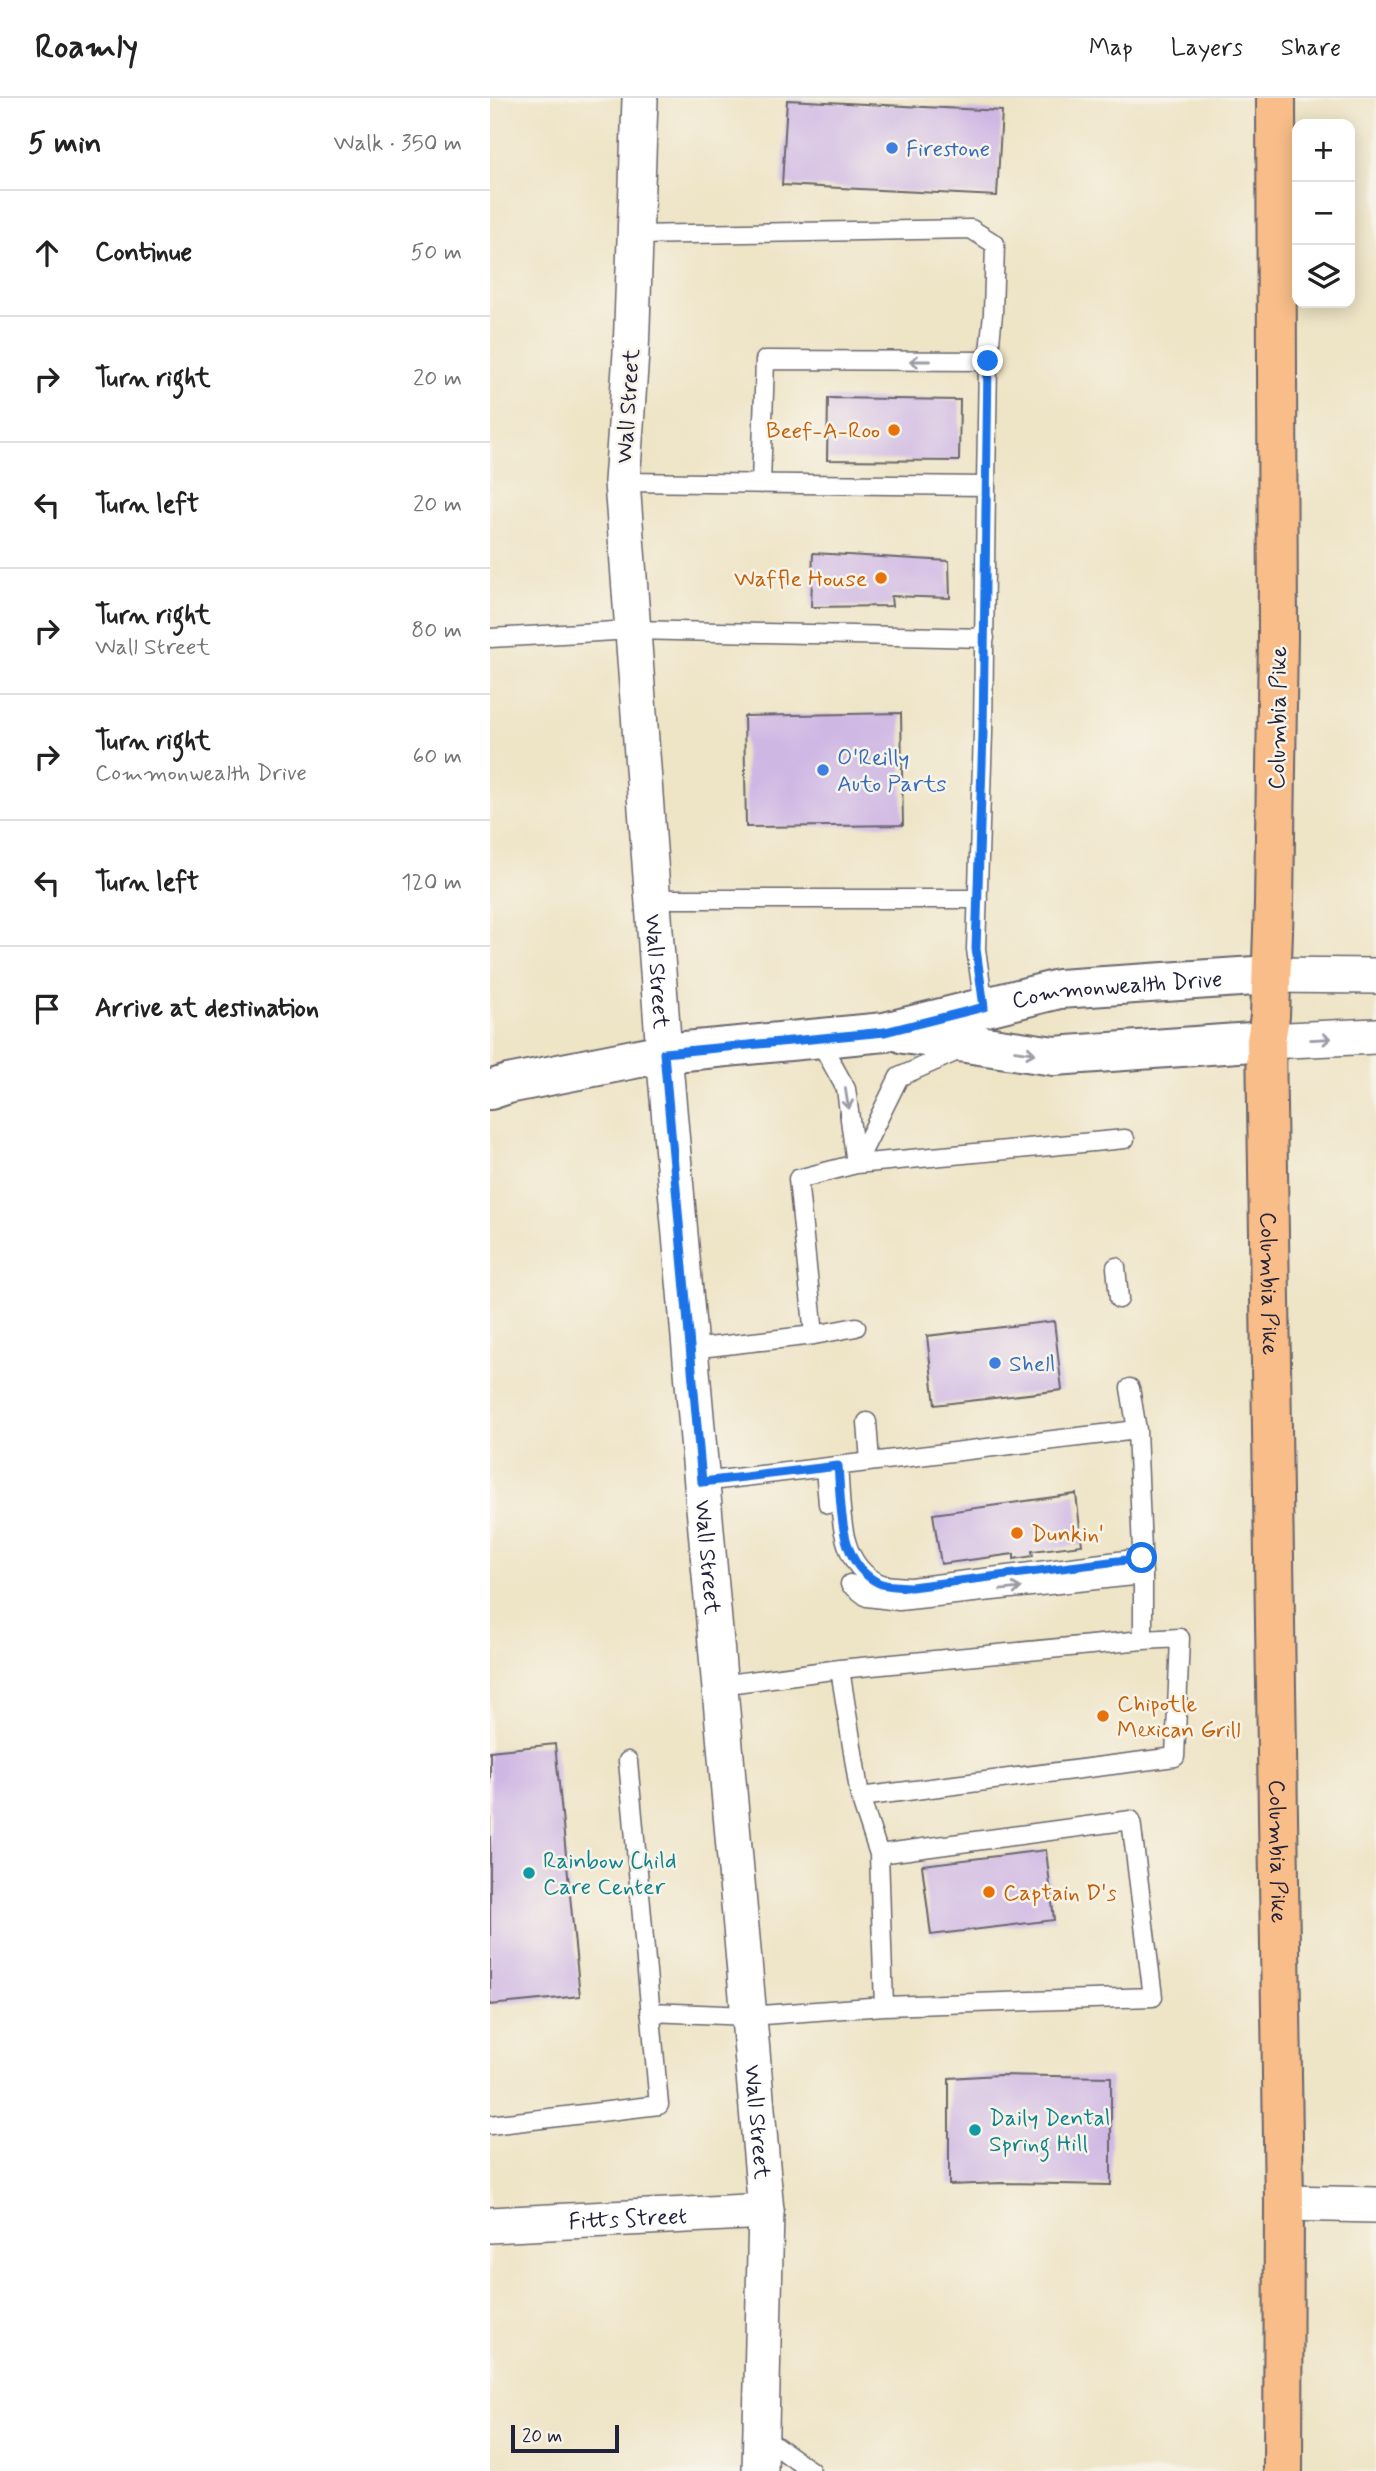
<!DOCTYPE html>
<html lang="en">
<head>
<meta charset="utf-8">
<style>
	:root { --surface:#fff; --page:#f2f2f2; --text:#222; --muted:#767676; --line:#e0e0e0 }
	body { margin:0; font-family:Mynerve,sans-serif; background:var(--page); color:var(--text) }
	.controls { position:absolute; right:21px; top:21px; display:grid; overflow:hidden; border-radius:14px; box-shadow:0 4px 18px #0003 }
	.controls button { width:63px; height:63px; display:grid; place-items:center; padding:0; border:0; border-bottom:2px solid var(--line); background:var(--surface); color:var(--text); font:35px sans-serif }
	.scale { position:absolute; left:21px; bottom:18px; width:108px; box-sizing:border-box; padding-left:7px; border:4px solid #22223b; border-top:0; font-size:19px; line-height:24px; white-space:nowrap; color:#22223b; -webkit-text-stroke:5px #f7f3e8; paint-order:stroke }
	.stop { position:absolute; width:21px; height:21px; margin:-16px; border:5px solid #1a73e8; border-radius:50%; background:#fff }
	.stop.end { background:#1a73e8; border-color:#fff; box-shadow:0 2px 7px #0008 }
	.list { margin:0; padding:0; list-style:none }
	h2 { display:flex; justify-content:space-between; align-items:center; height:91px; margin:0; padding:0 28px; font-size:30px }
	h2 small { font-size:23px; font-weight:400; color:var(--muted) }
	.list li { display:grid; grid-template-columns:46px 1fr auto; gap:21px; align-items:center; box-sizing:border-box; height:126px; padding:0 28px; border-top:2px solid var(--line) }
	.list b { display:block; font-size:26px; white-space:nowrap }
	.list p { margin:0; font-size:23px; white-space:nowrap; color:var(--muted) }
	.list em { font-size:23px; font-style:normal; color:var(--muted) }
	.icon { flex:none; width:38px; height:38px; fill:none; stroke:currentColor; stroke-width:2; stroke-linecap:round; stroke-linejoin:round }
	.map { position:relative; flex:none; width:886px; height:2373px; overflow:hidden }
	header { display:flex; align-items:center; gap:42px; box-sizing:border-box; height:98px; padding:0 35px; background:var(--surface); border-bottom:2px solid var(--line) }
	header strong { font-size:33px }
	nav { display:flex; gap:38px; margin-inline-start:auto; font-size:24px }
	main { display:flex }
	aside { flex:1; background:var(--surface) }
	.map>svg:first-child { display:block }
</style>
</head>
<body>
<header>
<strong>Roamly</strong>
<nav><a>Map</a><a>Layers</a><a>Share</a></nav>
</header>
<main>
<aside>
<h2>5 min<small>Walk · 350 m</small></h2>
<ul class="list">
<li><svg class="icon" aria-label="ahead" viewBox="0 0 24 24"><path d="M12 20V5M6 11l6-6 6 6"/></svg><div><b>Continue</b></div><em>50 m</em></li>
<li><svg class="icon" aria-label="right" viewBox="0 0 24 24"><path d="M7 20v-9h11M14 6l5 5-5 5"/></svg><div><b>Turn right</b></div><em>20 m</em></li>
<li><svg class="icon" aria-label="left" viewBox="0 0 24 24"><path d="M17 20v-9H6M10 6l-5 5 5 5"/></svg><div><b>Turn left</b></div><em>20 m</em></li>
<li><svg class="icon" aria-label="right" viewBox="0 0 24 24"><path d="M7 20v-9h11M14 6l5 5-5 5"/></svg><div><b>Turn right</b><p>Wall Street</p></div><em>80 m</em></li>
<li><svg class="icon" aria-label="right" viewBox="0 0 24 24"><path d="M7 20v-9h11M14 6l5 5-5 5"/></svg><div><b>Turn right</b><p>Commonwealth Drive</p></div><em>60 m</em></li>
<li><svg class="icon" aria-label="left" viewBox="0 0 24 24"><path d="M17 20v-9H6M10 6l-5 5 5 5"/></svg><div><b>Turn left</b></div><em>120 m</em></li>
<li><svg class="icon" aria-label="arrive" viewBox="0 0 24 24"><path d="M6 21V4h12l-3 4 3 4H6"/></svg><div><b>Arrive at destination</b></div></li>
</ul>
</aside>
<div class="map">
<svg width="886" height="2373" viewBox="0 0 886 2373">
	<rect width="100%" height="100%" fill="#f7f3e8"/>
	<filter id="ink" filterUnits="userSpaceOnUse"><feTurbulence type="fractalNoise" baseFrequency=".0143" numOctaves="2"/><feDisplacementMap in="SourceGraphic" scale="14" xChannelSelector="R" yChannelSelector="G"/><feConvolveMatrix kernelMatrix="1 2 1 2 8 2 1 2 1" color-interpolation-filters="sRGB"/></filter>
	<filter id="wash" filterUnits="userSpaceOnUse"><feTurbulence type="fractalNoise" baseFrequency=".00686" numOctaves="4" result="noise"/><feDisplacementMap in="SourceGraphic" scale="28" xChannelSelector="R" yChannelSelector="G"/><feGaussianBlur stdDeviation="1.57" result="paint"/><feColorMatrix in="noise" values="0 0 0 0 0 0 0 0 0 0 0 0 0 0 0 0 0 1.4 0 .05"/><feComposite in="paint" operator="in"/></filter>
	<g filter="url(#wash)">
		<rect width="100%" height="100%" fill="#eee4c6"/>
		<g id="blocks">
			<path fill="#cfb7e4" d="M297 2 512 13 507 98 292 87Z
				M338 300 470 302 469 363 337 362Z
				M323 455 459 463 460 500 401 498 402 508 321 509Z
				M411 615 413 727 256 729 254 618Z
				M564 1223 572 1292 445 1307 437 1238Z
				M586 1396 592 1447 542 1453 543 1458 524 1461V1456L451 1466 443 1416Z
				M65 1646 90 1898 0 1907V1653Z
				M556 1752 564 1822 441 1837 432 1767Z
				M509 1977 621 1979V2087L512 2085 459 2087V1980Z"/>
		</g>
	</g>
	<g filter="url(#ink)">
		<use href="#blocks" fill-opacity="0" stroke="#69666c" stroke-width="2"/>
		<g fill="none" stroke-linecap="round" stroke-linejoin="round">
			<defs>
				<path id="service" d="M145 137 481 131 505 146 503 216 498 263 496 388
					M132 384 496 388 493 635 486 851 494 909
					M271 386 275 262 498 263
					M0 540 143 532 495 540
					M163 801H488
					M328 940 356 991 366 1066 409 979 470 952
					M626 1169 629 1201
					M324 1237 308 1081 366 1066 635 1041
					M201 1251 324 1237 366 1229
					M640 1290 647 1332
					M377 1324 380 1364
					M348 1368C352 1408 346 1465 389 1485 398 1489 412 1488 421 1489L652 1460
					M335 1370 338 1406
					M212 1384 647 1332 653 1477V1542L690 1540 685 1659 370 1699 350 1571 230 1587
					M360 1486 377 1499 409 1503 653 1477
					M350 1571 653 1542
					M370 1699 389 1756 394 1908 663 1899 641 1722 389 1756
					M160 1914 259 1918 394 1908
					M0 2027 169 2007 138 1663
					M272 2338 321 2373"/>
				<g id="minor">
					<path id="s1" d="M150 2 141 255 132 384 174 955 276 2113 270 2373"/>
					<path d="M780 877 886 878"/>
					<path d="M776 943 886 938"/>
					<path d="M794 2105 886 2107"/>
					<path id="s2" d="M0 2127 276 2113"/>
				</g>
				<g id="tertiary">
					<path d="M414 936 564 958 776 943"/>
					<path id="s3" d="M0 992 18 986 174 955 395 934 569 891 780 877"/>
				</g>
				<g id="primary">
					<path id="s4" d="M786 0 788 538 784 805 780 918 776 943 794 2105 793 2373"/>
				</g>
			</defs>
			<use href="#service" stroke="#69666c" stroke-width="21"/>
			<use href="#minor" stroke="#69666c" stroke-width="38"/>
			<use href="#tertiary" stroke="#69666c" stroke-width="42"/>
			<use href="#primary" stroke="#69666c" stroke-width="42"/>
			<use href="#service" stroke="#fff" stroke-width="18"/>
			<use href="#minor" stroke="#fff" stroke-width="35"/>
			<use href="#tertiary" stroke="#fff" stroke-width="38"/>
			<use href="#primary" stroke="#f8bd88" stroke-width="38"/>
		</g>
		<defs><path id="oneway-shaft" d="M-6 0H5M1.5-3L5.5 0L1.5 3" fill="none" stroke-width="1.6" stroke-linecap="round" stroke-linejoin="round" transform="scale(1.75)"/></defs>
		<g stroke="#9c9ca7">
			<use href="#oneway-shaft" transform="translate(430 263) rotate(-180)"/>
			<use href="#oneway-shaft" transform="translate(831 941) rotate(-3)"/>
			<use href="#oneway-shaft" transform="translate(535 954) rotate(8)"/>
			<use href="#oneway-shaft" transform="translate(357 1001) rotate(81)"/>
			<use href="#oneway-shaft" transform="translate(521 1491) rotate(-6)"/>
		</g>
	</g>
	<g fill="none" stroke-linecap="round" stroke-linejoin="round" filter="url(#ink)">
		<path stroke="#1a73e8" stroke-width="9" d="M498 263 493 635 486 851 494 909 395 934 174 955 212 1384 348 1368C352 1408 347 1465 389 1485 397 1489 412 1488 421 1489L652 1460"/>
	</g>
	<g fill="#3f7fe0" stroke="#f7f3e8" stroke-width="2.5">
		<circle cx="402" cy="50" r="7"/>
		<circle cx="333" cy="672" r="7"/>
		<circle cx="505" cy="1265" r="7"/>
	</g>
	<g fill="#e8710a" stroke="#f7f3e8" stroke-width="2.5">
		<circle cx="404" cy="332" r="7"/>
		<circle cx="391" cy="480" r="7"/>
		<circle cx="527" cy="1435" r="7"/>
		<circle cx="613" cy="1618" r="7"/>
		<circle cx="499" cy="1794" r="7"/>
	</g>
	<g fill="#0f9aa8" stroke="#f7f3e8" stroke-width="2.5">
		<circle cx="39" cy="1775" r="7"/>
		<circle cx="485" cy="2032" r="7"/>
	</g>
	<g text-anchor="middle" stroke-width="5" stroke-linejoin="round" paint-order="stroke">
		<g font-size="23" fill="#366cbe" stroke="#f7f3e8" text-anchor="start">
			<text x="416" y="58">Firestone</text>
			<text x="347" y="667">O'Reilly<tspan x="347" dy="26">Auto Parts</tspan></text>
			<text x="519" y="1273">Shell</text>
		</g>
		<g font-size="23" fill="#22223b" stroke="#f7f3e8">
			<text transform="translate(137 308) rotate(-86)" y="8">Wall Street</text>
			<text transform="translate(787 620) rotate(-89)" y="8">Columbia Pike</text>
			<text dy="8" stroke="none"><textPath href="#s1" startOffset="873">Wall Street</textPath></text>
			<text dy="8" stroke="none"><textPath href="#s3" startOffset="637">Commonwealth Drive</textPath></text>
			<text dy="8" stroke="none"><textPath href="#s4" startOffset="1186">Columbia Pike</textPath></text>
			<text dy="8" stroke="none"><textPath href="#s1" startOffset="1461">Wall Street</textPath></text>
			<text dy="8" stroke="none"><textPath href="#s4" startOffset="1754">Columbia Pike</textPath></text>
			<text dy="8" stroke="none"><textPath href="#s1" startOffset="2028">Wall Street</textPath></text>
			<text dy="8" stroke="none"><textPath href="#s2" startOffset="138">Fitts Street</textPath></text>
		</g>
		<g font-size="23" fill="#c56008" stroke="#f7f3e8" text-anchor="start">
			<text x="390" y="340" text-anchor="end">Beef-A-Roo</text>
			<text x="377" y="488" text-anchor="end">Waffle House</text>
			<text x="541" y="1443">Dunkin'</text>
			<text x="627" y="1613">Chipotle<tspan x="627" dy="26">Mexican Grill</tspan></text>
			<text x="513" y="1802">Captain D's</text>
		</g>
		<g font-size="23" fill="#0d838f" stroke="#f7f3e8" text-anchor="start">
			<text x="53" y="1770">Rainbow Child<tspan x="53" dy="26">Care Center</tspan></text>
			<text x="499" y="2027">Daily Dental<tspan x="499" dy="26">Spring Hill</tspan></text>
		</g>
	</g>
</svg>
<div class="controls">
<button>+</button>
<button>−</button>
<button><svg class="icon" aria-label="layers" viewBox="0 0 24 24"><path d="M12 4l9 5-9 5-9-5zM3 14l9 5 9-5"/></svg></button>
</div>
<div class="scale">20 m</div>
<div class="stop" style="left:652px;top:1460px"></div>
<div class="stop end" style="left:498px;top:263px"></div>
</div>
</main>
</body>
</html>
